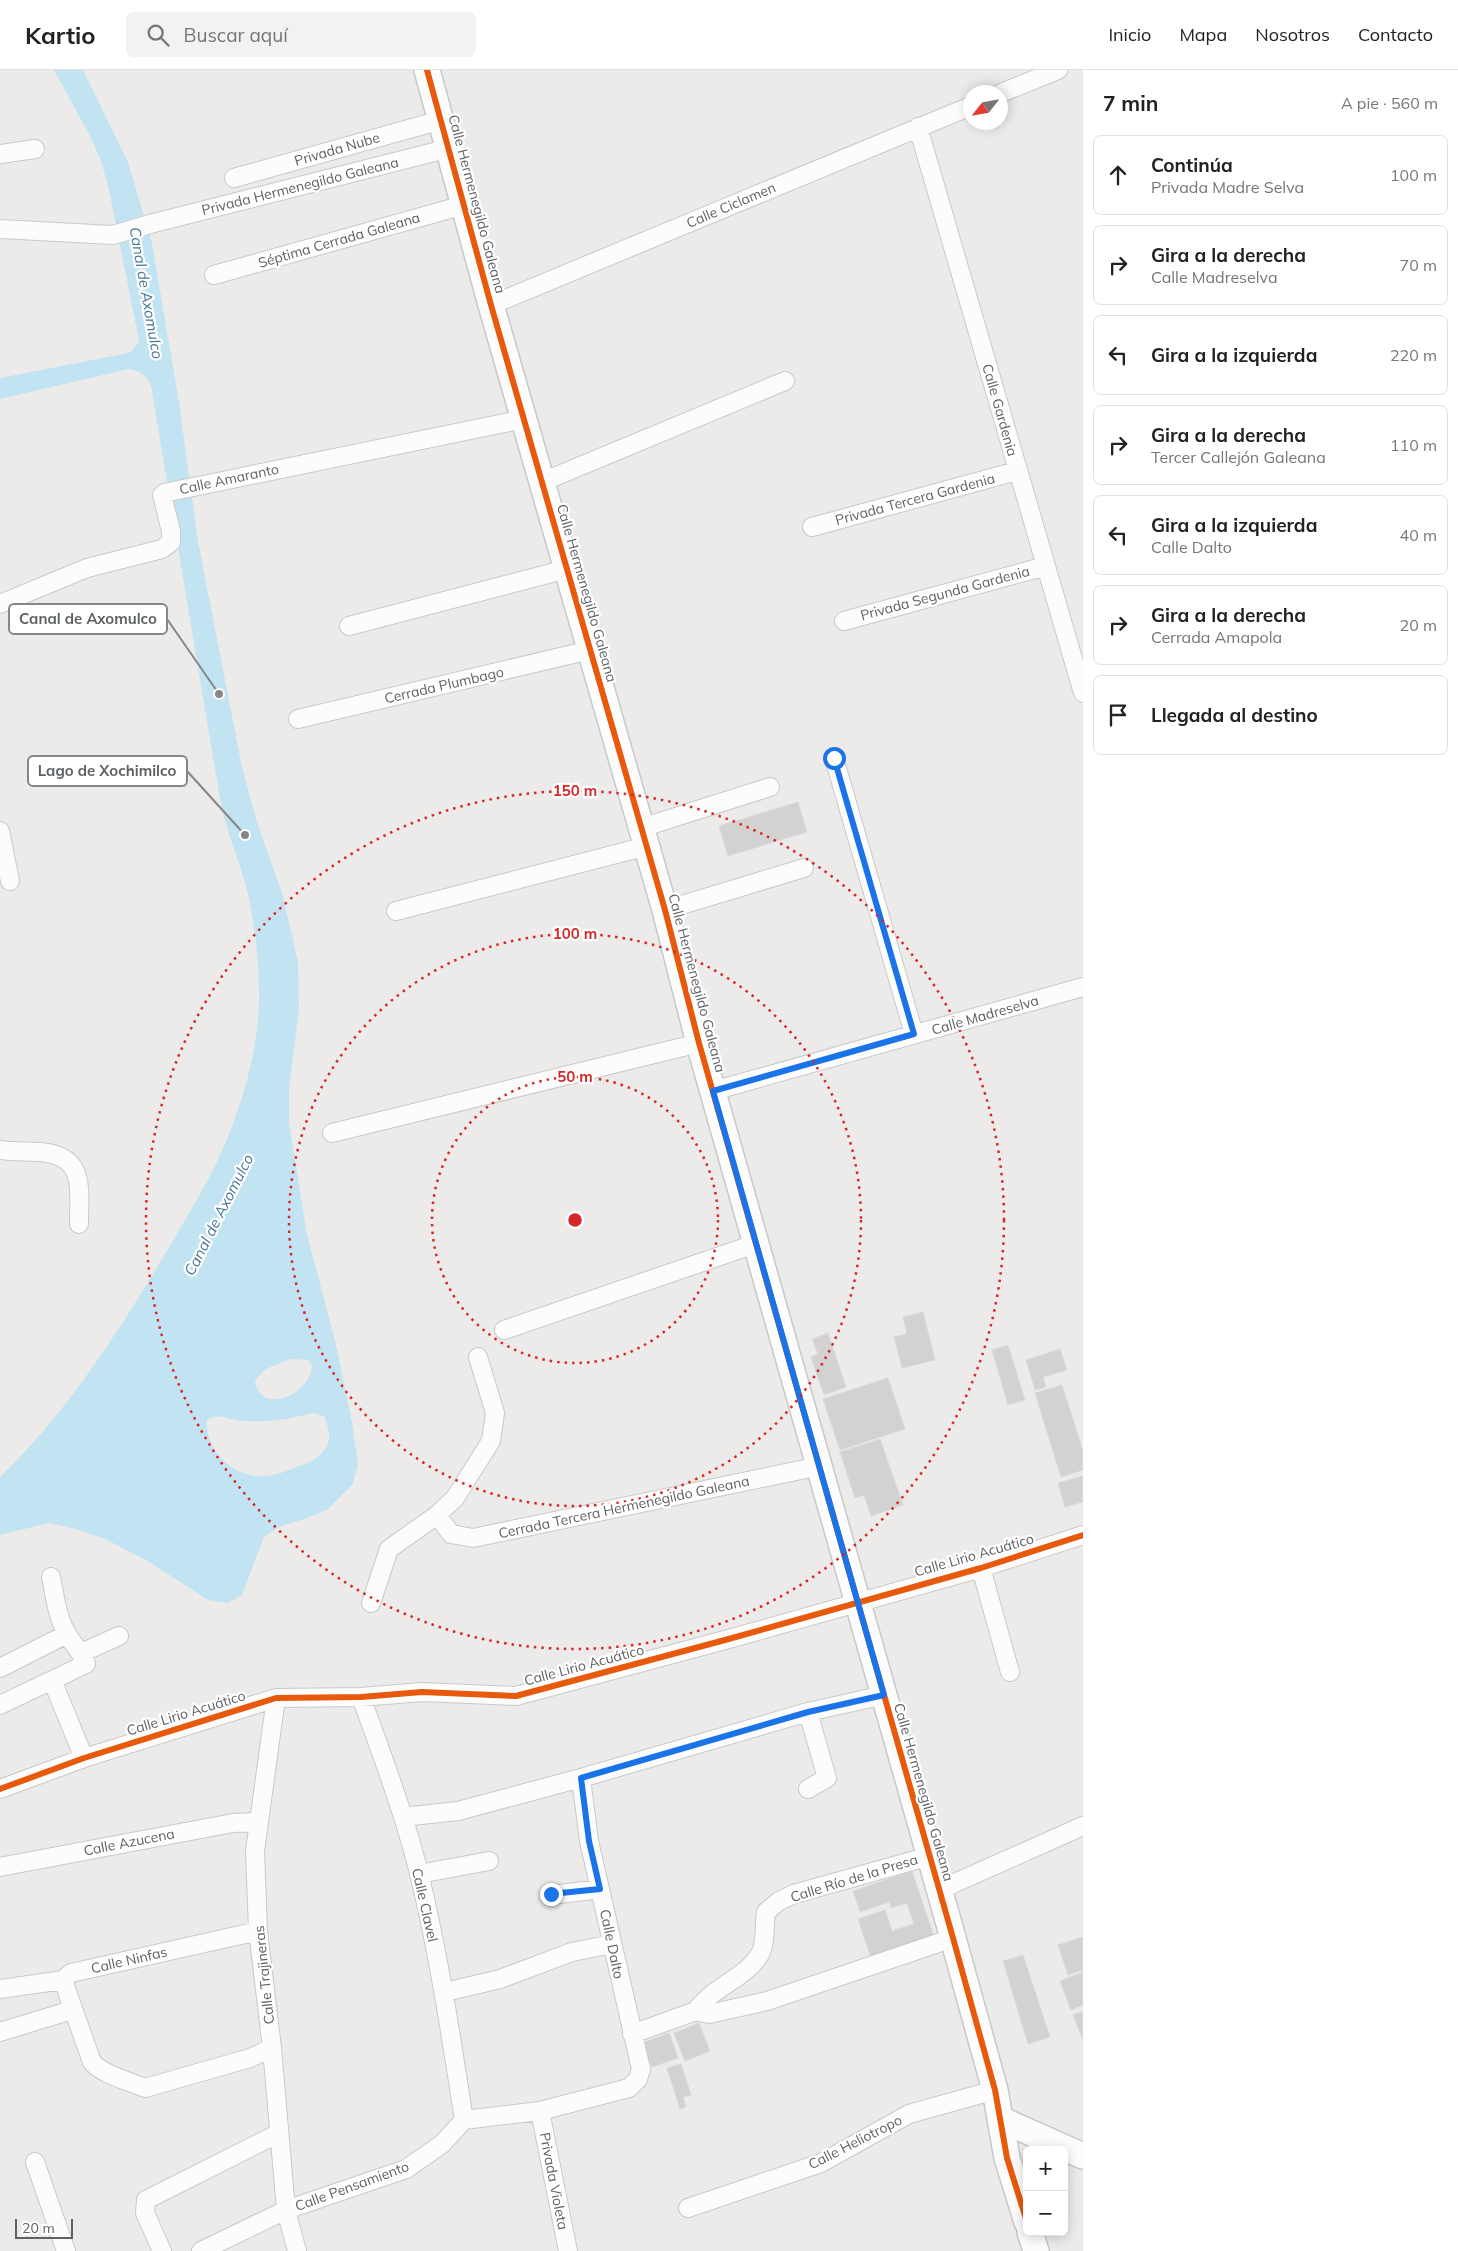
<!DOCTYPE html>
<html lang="es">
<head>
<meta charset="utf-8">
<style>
	:root { --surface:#fff; --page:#f2f2f2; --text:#222; --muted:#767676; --line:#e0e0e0 }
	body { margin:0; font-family:Mulish,sans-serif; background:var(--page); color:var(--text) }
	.controls { position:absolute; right:15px; bottom:15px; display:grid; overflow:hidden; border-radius:8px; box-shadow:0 2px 12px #0003 }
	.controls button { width:45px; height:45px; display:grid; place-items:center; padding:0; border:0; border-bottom:1px solid var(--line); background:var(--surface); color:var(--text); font:25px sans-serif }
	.compass { position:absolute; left:963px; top:15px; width:45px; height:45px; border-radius:50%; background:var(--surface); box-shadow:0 2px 12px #0003; rotate:239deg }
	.scale { position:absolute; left:15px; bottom:12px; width:58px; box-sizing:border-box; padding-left:5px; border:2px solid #5e6265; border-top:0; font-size:14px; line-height:18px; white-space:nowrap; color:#5e6265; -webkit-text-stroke:4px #fff; paint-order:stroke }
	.stop { position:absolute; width:15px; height:15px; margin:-11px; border:4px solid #1a73e8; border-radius:50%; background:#fff }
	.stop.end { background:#1a73e8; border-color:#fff; box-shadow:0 1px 5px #0008 }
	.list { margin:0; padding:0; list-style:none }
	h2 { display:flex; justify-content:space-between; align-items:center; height:65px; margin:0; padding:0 20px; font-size:21px }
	h2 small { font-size:16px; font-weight:400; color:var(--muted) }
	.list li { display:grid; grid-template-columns:32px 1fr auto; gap:15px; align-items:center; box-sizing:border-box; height:80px; margin:0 10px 10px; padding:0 10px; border:1px solid var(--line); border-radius:8px }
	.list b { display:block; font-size:19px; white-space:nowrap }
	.list p { margin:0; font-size:16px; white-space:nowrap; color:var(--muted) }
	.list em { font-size:16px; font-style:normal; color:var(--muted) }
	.icon { flex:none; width:28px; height:28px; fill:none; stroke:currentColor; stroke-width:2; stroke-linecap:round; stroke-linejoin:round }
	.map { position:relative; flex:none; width:1083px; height:2181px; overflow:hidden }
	header { display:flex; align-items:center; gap:30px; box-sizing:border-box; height:70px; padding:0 25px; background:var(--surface); border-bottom:1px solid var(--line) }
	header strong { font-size:24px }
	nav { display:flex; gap:28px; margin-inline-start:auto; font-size:18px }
	.search { width:350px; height:45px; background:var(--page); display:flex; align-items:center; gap:12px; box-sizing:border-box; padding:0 18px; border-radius:8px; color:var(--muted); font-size:19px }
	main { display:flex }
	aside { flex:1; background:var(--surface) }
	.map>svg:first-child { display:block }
</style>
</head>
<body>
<header>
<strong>Kartio</strong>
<div class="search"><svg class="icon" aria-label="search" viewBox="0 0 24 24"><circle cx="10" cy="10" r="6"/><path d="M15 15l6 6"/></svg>Buscar aquí</div>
<nav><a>Inicio</a><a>Mapa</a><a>Nosotros</a><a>Contacto</a></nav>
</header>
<main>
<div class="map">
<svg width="1083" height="2181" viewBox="0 0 1083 2181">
	<rect width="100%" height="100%" fill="#edebe9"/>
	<path fill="#c2e4f2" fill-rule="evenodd" d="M54 0H83L128 92 152 173 179 332 198 471 242 697 257 752 282 823 298 891 299 939 289 1020V1053L307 1165 335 1270 352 1352 358 1394 353 1414 328 1439 307 1448 279 1457 264 1467 242 1525 228 1533 208 1530 146 1490 105 1469 76 1459 49 1453 0 1465V1407C69 1341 122 1256 171 1174 195 1133 221 1091 236 1045 249 1009 257 973 259 934 260 896 254 842 243 806 235 780 225 756 220 729L151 316C146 305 141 301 129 299L0 329V308L123 284 132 281 139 271 109 120 101 91 91 68ZM292 1289 308 1290 312 1295C311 1325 260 1346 255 1311 264 1297 277 1294 292 1289ZM314 1343 325 1347C327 1355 331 1366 328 1373 323 1386 311 1392 299 1396 289 1400 277 1405 266 1406 234 1409 205 1381 207 1350 218 1343 224 1348 236 1350 263 1354 288 1349 314 1343Z"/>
	<path fill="#d4d2d1" stroke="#dcdad8" d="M798 732 807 762 728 786 719 756Z
		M923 1242 935 1290 902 1298 894 1267 907 1264 903 1247Z
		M828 1263 846 1317 824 1325 811 1287 818 1284 812 1269Z
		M1008 1275 1025 1330 1008 1335 992 1280Z
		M1060 1279 1067 1300 1043 1307 1046 1317 1035 1320 1026 1290Z
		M888 1308 905 1359 840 1380 823 1329Z
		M1062 1315 1083 1381V1400L1061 1407 1035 1323Z
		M880 1369 903 1435 871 1446 864 1425 855 1428 840 1382Z
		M1083 1406V1432L1065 1437 1058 1413Z
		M912 1801 934 1867 871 1888 858 1849 885 1840 892 1861 914 1854 907 1833 891 1838 889 1832 860 1842 853 1821Z
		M1083 1867V1900L1068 1905 1058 1875Z
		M1023 1885 1050 1967 1028 1974 1003 1891Z
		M1083 1902V1935L1071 1940 1060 1911Z
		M1083 1941V1970L1073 1945Z
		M699 1953 710 1981 685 1991 674 1963Z
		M669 1963 678 1988 652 1997 643 1973Z
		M681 1994 691 2025 683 2027 686 2037 680 2039 667 1998Z"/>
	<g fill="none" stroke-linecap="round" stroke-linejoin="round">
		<defs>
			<path id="street" d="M1001 23 1058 0
				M918 57 1083 623
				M0 84 35 79
				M234 108 441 50
				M0 159 113 165 150 154 450 78
				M214 205 464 135
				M491 235 971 36
				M542 412 785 311
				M812 457 1017 401
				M0 534 87 498 162 479 171 472V461L162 425 164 423 524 349
				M844 551 1046 496
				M349 556 567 499
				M298 649 590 580
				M834 688 914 964
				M641 758 770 717
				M0 761 10 811
				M665 840 804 798
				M396 841 647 776
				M713 1021 1083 917
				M332 1063 699 973
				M0 1080C13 1082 26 1081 39 1082 86 1085 79 1117 79 1154
				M504 1260 755 1174
				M437 1445 451 1464 473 1468 820 1396
				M981 1498 1010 1602
				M371 1533 389 1479 437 1445 455 1428 491 1371 495 1343 478 1287
				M81 1583 119 1566
				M0 1598 67 1564
				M52 1610 84 1688
				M361 1627C382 1685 404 1743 419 1803 439 1885 451 1967 464 2050
				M276 1628 255 1781 258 1861 272 1978 286 2140 297 2181
				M0 1635 86 1594C81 1582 73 1574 67 1564 57 1547 55 1526 51 1507
				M0 1719 84 1688 276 1628 361 1627 422 1622 516 1626 725 1570 981 1498 1083 1465
				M808 1719 827 1708 808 1642
				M403 1747 458 1741 581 1708 808 1642 884 1625
				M930 1786 794 1824 779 1831 766 1842C764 1855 766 1874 760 1884 745 1909 712 1917 696 1941L709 1944 767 1931 953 1868
				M0 1797 233 1753 259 1752
				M419 1804 489 1791
				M939 1820 1083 1756
				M551 1825 600 1819
				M63 1910 92 1992C103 2005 129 2011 145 2018L250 1988 272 1978
				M0 1919 63 1910 71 1903 258 1861
				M445 1922 500 1909 572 1882 612 1874
				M0 1962 72 1940
				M632 1964 696 1941
				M540 2041 568 2181
				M35 2092 66 2181
				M688 2138 821 2093 909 2044 995 2020
				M162 2181 145 2143 146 2130 279 2063
				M201 2181 286 2140 406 2099 442 2074 464 2050 540 2041 629 2018 638 2009 641 1999 589 1771 581 1708"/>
			<path id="secondary" d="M427 0 491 235 665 840 699 973 953 1868 995 2020 1007 2088 1027 2152
				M1000 2049 1083 2086
				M1030 2162 1036 2181"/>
		</defs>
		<use href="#street" stroke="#cac9c8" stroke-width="20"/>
		<use href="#secondary" stroke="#c7c8c8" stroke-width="28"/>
		<use href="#street" stroke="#fcfcfc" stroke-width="18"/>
		<use href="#secondary" stroke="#fcfcfc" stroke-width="25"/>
		<defs>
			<path id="cycleway" d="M427 0 491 235 665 840 699 973 953 1868 995 2020 1007 2088 1027 2152
				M0 1719 84 1688 276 1628 361 1627 422 1622 516 1626 725 1570 981 1498 1083 1465"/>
		</defs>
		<use href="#cycleway" stroke="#fff" stroke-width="9"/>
		<use href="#cycleway" stroke="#e8590c" stroke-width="6"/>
	</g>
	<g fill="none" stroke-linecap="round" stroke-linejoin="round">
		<path stroke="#1a73e8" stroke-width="6" d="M551 1824 600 1819 589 1771 581 1708 808 1642 884 1625 713 1021 914 964 834 688"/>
	</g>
	<g fill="none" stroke="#d62828" stroke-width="2.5" stroke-dasharray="2.5 5">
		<circle cx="575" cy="1150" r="143"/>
		<circle cx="575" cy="1150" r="286"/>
		<circle cx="575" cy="1150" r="429"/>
	</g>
	<g text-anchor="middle" stroke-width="4.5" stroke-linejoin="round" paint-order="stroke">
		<g font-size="14" fill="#5e6265" stroke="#fff">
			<text transform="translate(337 79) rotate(-16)" y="5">Privada Nube</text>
			<text transform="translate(300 116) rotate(-14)" y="5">Privada Hermenegildo Galeana</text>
			<text transform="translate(477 134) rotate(75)" y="5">Calle Hermenegildo Galeana</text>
			<text transform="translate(731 135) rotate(-23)" y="5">Calle Ciclamen</text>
			<text transform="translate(339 170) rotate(-16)" y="5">Séptima Cerrada Galeana</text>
			<text transform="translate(1000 340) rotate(74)" y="5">Calle Gardenia</text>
			<text transform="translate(229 409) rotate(-12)" y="5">Calle Amaranto</text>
			<text transform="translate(915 429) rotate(-15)" y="5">Privada Tercera Gardenia</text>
			<text transform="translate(587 523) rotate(74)" y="5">Calle Hermenegildo Galeana</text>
			<text transform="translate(945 523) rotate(-15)" y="5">Privada Segunda Gardenia</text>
			<text transform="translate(444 615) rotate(-13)" y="5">Cerrada Plumbago</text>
			<text transform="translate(697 913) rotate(75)" y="5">Calle Hermenegildo Galeana</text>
			<text transform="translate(985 945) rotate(-16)" y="5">Calle Madreselva</text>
			<text transform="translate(624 1437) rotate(-12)" y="5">Cerrada Tercera Hermenegildo Galeana</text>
			<text transform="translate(974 1485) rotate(-16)" y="5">Calle Lirio Acuático</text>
			<text transform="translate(584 1595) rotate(-15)" y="5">Calle Lirio Acuático</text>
			<text transform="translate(186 1643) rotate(-17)" y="5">Calle Lirio Acuático</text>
			<text transform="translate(924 1722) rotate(74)" y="5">Calle Hermenegildo Galeana</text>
			<text transform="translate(129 1772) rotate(-11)" y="5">Calle Azucena</text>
			<text transform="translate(854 1808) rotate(-17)" y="5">Calle Río de la Presa</text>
			<text transform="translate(425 1835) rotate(77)" y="5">Calle Clavel</text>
			<text transform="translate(612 1874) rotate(78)" y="5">Calle Dalto</text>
			<text transform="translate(129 1890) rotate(-13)" y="5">Calle Ninfas</text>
			<text transform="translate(264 1905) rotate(-96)" y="5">Calle Trajineras</text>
			<text transform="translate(855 2072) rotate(-27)" y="5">Calle Heliotropo</text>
			<text transform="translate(554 2111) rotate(79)" y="5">Privada Violeta</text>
			<text transform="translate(352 2116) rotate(-20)" y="5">Calle Pensamiento</text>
		</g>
		<g font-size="15" font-style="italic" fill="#477896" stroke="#fff">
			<text transform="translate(146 223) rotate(80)" y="5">Canal de Axomulco</text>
			<text transform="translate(219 1145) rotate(-63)" y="5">Canal de Axomulco</text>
		</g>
	</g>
	<circle cx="575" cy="1150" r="8" fill="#d62828" stroke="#fff" stroke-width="2.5"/>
	<g font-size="15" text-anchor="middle" font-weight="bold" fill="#d62828" stroke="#fff" stroke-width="4.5" stroke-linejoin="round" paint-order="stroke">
		<text x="575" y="726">150 m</text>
		<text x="575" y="869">100 m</text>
		<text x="575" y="1012">50 m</text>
	</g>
	<path fill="none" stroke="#848688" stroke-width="2" d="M219 624L167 549M245 765L187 701"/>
	<g fill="#848688" stroke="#fff" stroke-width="2">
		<circle cx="219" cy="624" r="5"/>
		<circle cx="245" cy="765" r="5"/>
	</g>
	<g fill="#fff" stroke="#848688" stroke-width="2">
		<rect x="9" y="534" width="158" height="30" rx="5"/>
		<rect x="28" y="686" width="159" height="30" rx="5"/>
	</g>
	<g font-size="15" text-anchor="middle" font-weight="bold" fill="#5e6265">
		<text x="88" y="554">Canal de Axomulco</text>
		<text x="107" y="706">Lago de Xochimilco</text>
	</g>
</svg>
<div class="controls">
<button>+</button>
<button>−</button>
</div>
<svg class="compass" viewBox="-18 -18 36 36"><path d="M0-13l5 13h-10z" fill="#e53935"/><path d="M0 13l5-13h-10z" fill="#767676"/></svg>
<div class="scale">20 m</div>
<div class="stop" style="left:834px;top:688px"></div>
<div class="stop end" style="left:551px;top:1824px"></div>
</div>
<aside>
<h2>7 min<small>A pie · 560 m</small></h2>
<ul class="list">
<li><svg class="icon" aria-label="ahead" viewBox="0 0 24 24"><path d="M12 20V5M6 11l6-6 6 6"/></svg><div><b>Continúa</b><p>Privada Madre Selva</p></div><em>100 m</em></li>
<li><svg class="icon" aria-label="right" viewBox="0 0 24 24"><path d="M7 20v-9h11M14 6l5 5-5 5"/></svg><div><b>Gira a la derecha</b><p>Calle Madreselva</p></div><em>70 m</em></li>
<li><svg class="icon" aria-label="left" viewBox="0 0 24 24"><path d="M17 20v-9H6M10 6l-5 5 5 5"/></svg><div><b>Gira a la izquierda</b></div><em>220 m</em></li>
<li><svg class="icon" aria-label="right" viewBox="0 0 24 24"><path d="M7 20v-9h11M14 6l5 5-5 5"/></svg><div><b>Gira a la derecha</b><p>Tercer Callejón Galeana</p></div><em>110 m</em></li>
<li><svg class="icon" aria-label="left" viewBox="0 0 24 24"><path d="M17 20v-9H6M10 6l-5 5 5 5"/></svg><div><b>Gira a la izquierda</b><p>Calle Dalto</p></div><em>40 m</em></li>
<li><svg class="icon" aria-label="right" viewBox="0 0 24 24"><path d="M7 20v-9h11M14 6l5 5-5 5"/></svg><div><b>Gira a la derecha</b><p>Cerrada Amapola</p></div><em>20 m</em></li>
<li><svg class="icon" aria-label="arrive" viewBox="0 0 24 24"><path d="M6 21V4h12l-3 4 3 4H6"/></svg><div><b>Llegada al destino</b></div></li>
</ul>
</aside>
</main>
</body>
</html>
